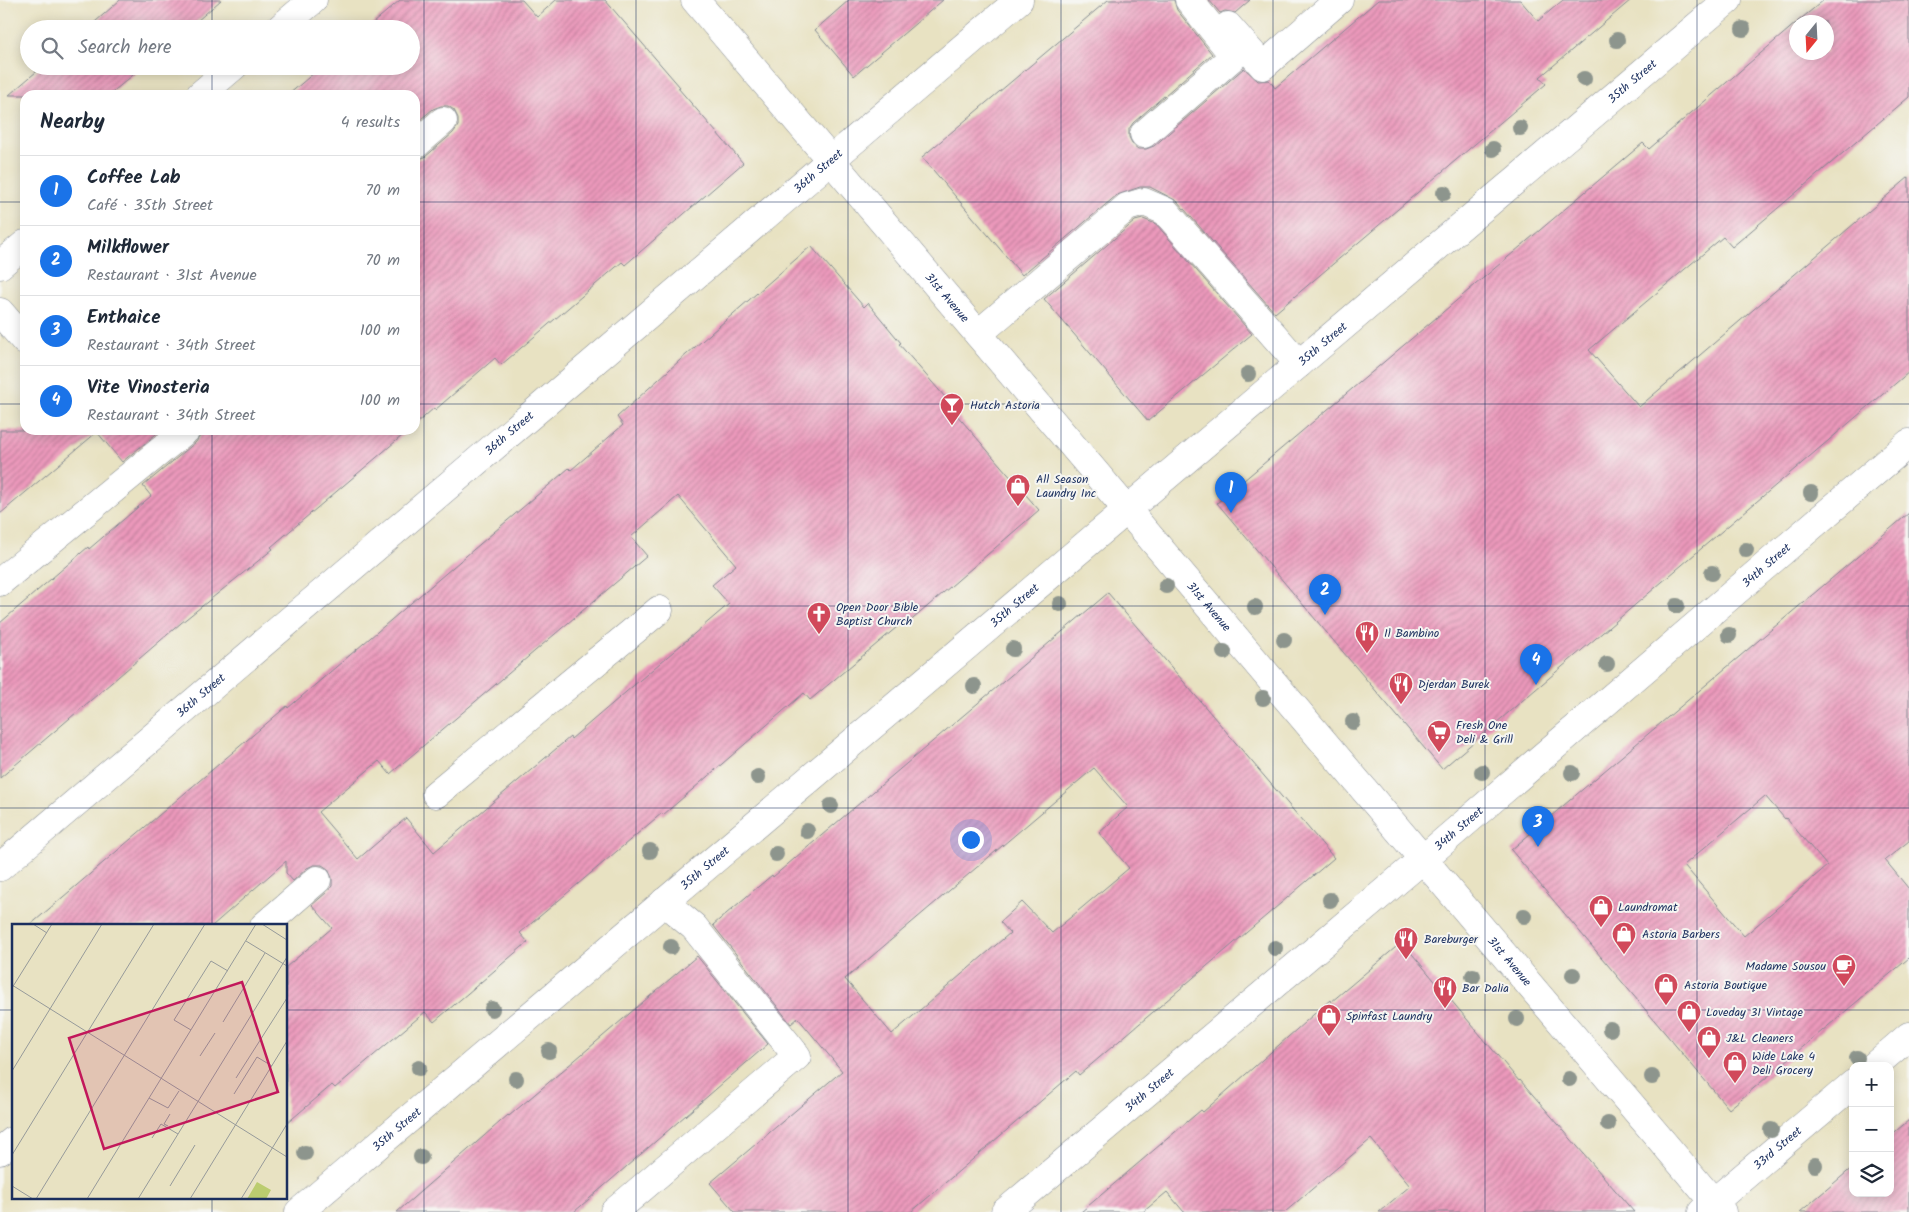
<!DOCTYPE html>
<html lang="en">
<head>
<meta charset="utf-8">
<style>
	:root { --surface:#fff; --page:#f6f6f7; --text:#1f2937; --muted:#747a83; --line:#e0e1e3; --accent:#1a73e8 }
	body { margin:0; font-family:Kalam,sans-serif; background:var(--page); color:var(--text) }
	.controls { position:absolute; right:15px; bottom:15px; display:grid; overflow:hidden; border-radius:10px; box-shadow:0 2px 12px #0003 }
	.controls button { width:45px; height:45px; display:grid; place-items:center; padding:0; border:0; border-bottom:1px solid var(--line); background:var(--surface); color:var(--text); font:25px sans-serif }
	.compass { position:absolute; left:1789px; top:15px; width:45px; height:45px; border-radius:50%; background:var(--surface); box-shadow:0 2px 12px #0003; rotate:198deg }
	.you { position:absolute; left:970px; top:839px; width:18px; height:18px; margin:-12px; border:4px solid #fff; border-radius:50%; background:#1a73e8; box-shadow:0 0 0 8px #1a73e833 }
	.badge { display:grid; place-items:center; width:32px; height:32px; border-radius:50%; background:var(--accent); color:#fff; font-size:16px; font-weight:700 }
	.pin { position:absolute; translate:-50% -41px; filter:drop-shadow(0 1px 2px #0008) }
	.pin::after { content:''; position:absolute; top:26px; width:18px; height:15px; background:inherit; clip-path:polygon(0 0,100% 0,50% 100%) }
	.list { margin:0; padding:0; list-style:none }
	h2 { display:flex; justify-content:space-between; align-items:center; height:65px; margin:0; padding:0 20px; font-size:21px }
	h2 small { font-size:16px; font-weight:400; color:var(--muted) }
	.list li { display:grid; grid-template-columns:32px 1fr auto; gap:15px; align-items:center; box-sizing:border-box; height:70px; padding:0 20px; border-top:1px solid var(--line) }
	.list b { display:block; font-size:19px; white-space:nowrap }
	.list p { margin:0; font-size:16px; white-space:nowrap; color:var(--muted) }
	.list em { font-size:16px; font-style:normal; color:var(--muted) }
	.icon { flex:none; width:28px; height:28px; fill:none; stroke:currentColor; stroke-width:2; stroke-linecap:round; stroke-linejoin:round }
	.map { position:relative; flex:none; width:1909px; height:1212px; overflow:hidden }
	.search { position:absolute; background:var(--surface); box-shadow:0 2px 12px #0003; left:20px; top:20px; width:400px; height:55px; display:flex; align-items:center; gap:12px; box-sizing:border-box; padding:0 18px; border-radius:28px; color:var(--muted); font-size:19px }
	.panel { position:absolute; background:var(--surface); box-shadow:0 2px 12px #0003; left:20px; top:90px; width:400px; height:345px; border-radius:15px }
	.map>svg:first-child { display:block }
</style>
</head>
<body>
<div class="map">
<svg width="1909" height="1212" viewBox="0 0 1909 1212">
	<defs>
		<pattern id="building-hatch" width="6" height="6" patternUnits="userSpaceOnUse" patternTransform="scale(1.25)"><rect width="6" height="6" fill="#ec99bb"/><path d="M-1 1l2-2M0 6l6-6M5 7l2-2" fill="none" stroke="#be7d9b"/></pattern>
	</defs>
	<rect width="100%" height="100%" fill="#f6f6f2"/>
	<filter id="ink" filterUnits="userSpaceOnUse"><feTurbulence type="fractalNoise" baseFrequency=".02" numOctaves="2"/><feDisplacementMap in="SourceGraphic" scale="10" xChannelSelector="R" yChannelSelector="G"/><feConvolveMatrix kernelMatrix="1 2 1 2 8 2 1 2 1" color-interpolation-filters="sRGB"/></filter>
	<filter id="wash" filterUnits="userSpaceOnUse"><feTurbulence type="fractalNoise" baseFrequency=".0096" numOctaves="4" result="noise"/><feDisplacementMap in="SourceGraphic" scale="20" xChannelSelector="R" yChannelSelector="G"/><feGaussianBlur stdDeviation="1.12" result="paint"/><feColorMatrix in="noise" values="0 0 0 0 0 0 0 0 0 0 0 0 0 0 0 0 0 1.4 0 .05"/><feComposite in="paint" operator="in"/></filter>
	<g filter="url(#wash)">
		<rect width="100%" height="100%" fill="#e8e2c2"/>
		<g id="blocks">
			<path fill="url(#building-hatch)" fill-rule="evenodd" d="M120 0H221L188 29H87Z
				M400 0H522L537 17 556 0H605L680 87 678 88 743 163 625 265 622 262 501 365 495 358 435 410 434 408 415 425V160L425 157 453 133 458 126V118L454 110 448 106H441L433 109 415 124V95H288L322 66H411V29H366Z
				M849 0H943L854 76 815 30Z
				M1108 0H1174L1177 10 1212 54 1133 123 1129 129V137L1133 145 1138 149H1146L1154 146 1244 68 1258 81 1269 80 1275 88 1378 0H1520L1538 21 1563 0H1631L1540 77 1546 84 1275 313 1177 201 1150 187H1140L1117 195 1022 275 922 157Z
				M1209 0H1250L1235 13 1225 11 1220 13Z
				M1824 0H1909V97L1732 247 1723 237 1589 350 1639 407 1909 177V372L1442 769 1217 503 1643 143 1649 149 1796 23V52H1826V22H1797Z
				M43 66H144L109 95H9Z
				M1143 219 1156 224 1252 334 1148 421 1044 299 1135 221Z
				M811 246 864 307 868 303 901 343 899 344 945 397 943 399 1039 510 906 625 903 622 810 700 804 693 663 815 662 813 520 933 528 942 434 1022 425 1012 335 1088 332 1085 286 1124V967L332 928 312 905 327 892 332 886V878L328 869 322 865H314L307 868 293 881 286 873V861L212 926H29L287 706 288 708 569 468 571 470 623 425 617 417 679 361ZM678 496 736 565 712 585 729 604 571 739 570 737 434 852 406 818 358 859 318 812 379 761 390 774 647 556 631 537Z
				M0 430H161L122 462 97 432 0 514Z
				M201 430H409L271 547 273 549 181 623 0 778V623L88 547 89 549 151 496 143 486 196 442 200 436Z
				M1909 513V841L1885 860 1909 889V958L1729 1109 1511 850ZM1765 796 1785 819 1786 818 1827 866 1744 936 1684 865Z
				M1108 593 1334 858 1079 1075 1076 1071 911 1212H735L710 1183 842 1071 798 1018 791 1024 713 925 772 875 773 877 802 852ZM1094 768 1128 807 1099 833 1129 868 1052 933 1022 902 1000 922 1010 933 892 1034 845 979Z
				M1402 942 1519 1081 1520 1080 1634 1212H1379L1410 1186 1371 1139 1285 1212H1184L1167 1192 1143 1212H1081L1201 1110 1203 1112 1330 1000 1331 1002Z
				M697 956 768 1044 574 1212H397L508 1115 509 1116 548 1083Z
				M1909 1120V1212H1800L1853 1167V1193H1890V1136Z"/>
		</g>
	</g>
	<g filter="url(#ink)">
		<use href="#blocks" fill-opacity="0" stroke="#828890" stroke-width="1"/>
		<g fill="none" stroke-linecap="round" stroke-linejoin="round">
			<defs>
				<g id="minor">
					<path id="s1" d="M695 0 1722 1212"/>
					<path d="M1228 26 1263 66 1339 0"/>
					<path d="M279 29 313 0"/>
					<path d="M200 95 234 66"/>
					<path d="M1144 134 1234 56 1189 0"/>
					<path d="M415 145 443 121"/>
					<path d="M0 265 25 244"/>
					<path d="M0 312 25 341"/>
					<path d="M978 334 1127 207 1144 202 1165 211 1299 364"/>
					<path d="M0 582 186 430"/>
					<path d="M436 794 659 610"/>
					<path id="s2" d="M0 867C339 576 680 289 1019 0"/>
					<path d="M264 926 317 880"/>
					<path d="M0 1151 14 1140"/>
					<path id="s3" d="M299 1212 1728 0"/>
					<path d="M614 1212 797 1056 694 927 664 902"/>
					<path id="s4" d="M1005 1212 1423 859 1909 443"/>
				</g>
				<g id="major">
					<path d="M1874 1066 1909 1036"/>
					<path id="s5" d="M1702 1212 1853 1084"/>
				</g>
			</defs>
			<use href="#minor" stroke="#828890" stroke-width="29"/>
			<use href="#major" stroke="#828890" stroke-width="29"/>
			<use href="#minor" stroke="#fff" stroke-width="28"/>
			<use href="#major" stroke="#fff" stroke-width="28"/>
		</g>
		<g fill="#8d958d">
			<circle cx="1743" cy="29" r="8"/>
			<circle cx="1617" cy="40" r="8"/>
			<circle cx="1584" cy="79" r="8"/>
			<circle cx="1520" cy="128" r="8"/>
			<circle cx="1493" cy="149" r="8"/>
			<circle cx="1444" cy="193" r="8"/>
			<circle cx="1248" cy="374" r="8"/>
			<circle cx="1811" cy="493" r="8"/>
			<circle cx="1746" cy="550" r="8"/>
			<circle cx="1712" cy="573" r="8"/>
			<circle cx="1166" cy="586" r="8"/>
			<circle cx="1060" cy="604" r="8"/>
			<circle cx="1677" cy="606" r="8"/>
			<circle cx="1255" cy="607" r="8"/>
			<circle cx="1729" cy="635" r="8"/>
			<circle cx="1284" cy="640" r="8"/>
			<circle cx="1013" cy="649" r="8"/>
			<circle cx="1224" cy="652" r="8"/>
			<circle cx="1607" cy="664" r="8"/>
			<circle cx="974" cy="686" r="8"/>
			<circle cx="1263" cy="698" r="8"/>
			<circle cx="1353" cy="722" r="8"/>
			<circle cx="1482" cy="772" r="8"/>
			<circle cx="1572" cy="773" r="8"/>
			<circle cx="758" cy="777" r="8"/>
			<circle cx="831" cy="806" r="8"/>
			<circle cx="807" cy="831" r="8"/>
			<circle cx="650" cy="851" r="8"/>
			<circle cx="776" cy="854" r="8"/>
			<circle cx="1330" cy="900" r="8"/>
			<circle cx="1524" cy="916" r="8"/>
			<circle cx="671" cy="947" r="8"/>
			<circle cx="1275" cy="948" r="8"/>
			<circle cx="1573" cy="975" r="8"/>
			<circle cx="1473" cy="976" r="8"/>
			<circle cx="492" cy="1009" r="8"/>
			<circle cx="1517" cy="1019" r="8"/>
			<circle cx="1610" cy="1029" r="8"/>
			<circle cx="549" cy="1051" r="8"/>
			<circle cx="1857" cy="1058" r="8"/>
			<circle cx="419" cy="1068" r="8"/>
			<circle cx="1652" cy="1077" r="8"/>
			<circle cx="516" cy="1079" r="8"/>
			<circle cx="1569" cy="1079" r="8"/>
			<circle cx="1608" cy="1124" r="8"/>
			<circle cx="1771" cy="1130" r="8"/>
			<circle cx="305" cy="1153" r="8"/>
			<circle cx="421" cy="1157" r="8"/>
			<circle cx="1815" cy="1165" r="8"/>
		</g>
	</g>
	<path fill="none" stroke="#1b2f5e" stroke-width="1" stroke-opacity="0.55" d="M212 0V29M424 0V1212M636 0V1212M848 0V1212M1061 0V1212M1273 0V1212M1485 0V1212M1697 0V1212M212 66V95M0 202H25M415 202H1909M0 404H25M415 404H1909M212 430V926M0 606H1909M0 808H1909M0 1010H14M286 1010H1909M212 1198V1212"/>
	<defs>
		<symbol id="bar-pin" viewBox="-11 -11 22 30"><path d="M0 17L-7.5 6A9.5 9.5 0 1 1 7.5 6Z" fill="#d1495b" stroke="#f6f6f2"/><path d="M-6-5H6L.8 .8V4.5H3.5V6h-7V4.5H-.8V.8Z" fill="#fff"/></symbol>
		<symbol id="shop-pin" viewBox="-11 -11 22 30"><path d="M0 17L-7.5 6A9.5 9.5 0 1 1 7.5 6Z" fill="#d1495b" stroke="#f6f6f2"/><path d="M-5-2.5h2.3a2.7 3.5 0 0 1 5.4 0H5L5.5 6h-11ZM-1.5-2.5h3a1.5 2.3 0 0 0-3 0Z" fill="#fff"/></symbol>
		<symbol id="church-pin" viewBox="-11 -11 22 30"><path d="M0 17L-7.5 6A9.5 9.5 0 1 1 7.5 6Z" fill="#d1495b" stroke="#f6f6f2"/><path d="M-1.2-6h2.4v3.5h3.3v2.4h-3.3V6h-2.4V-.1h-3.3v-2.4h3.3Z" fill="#fff"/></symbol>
		<symbol id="restaurant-pin" viewBox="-11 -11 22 30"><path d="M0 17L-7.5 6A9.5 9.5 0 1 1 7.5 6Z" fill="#d1495b" stroke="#f6f6f2"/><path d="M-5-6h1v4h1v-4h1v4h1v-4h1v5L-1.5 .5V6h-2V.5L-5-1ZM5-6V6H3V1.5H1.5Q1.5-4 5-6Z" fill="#fff"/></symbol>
		<symbol id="supermarket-pin" viewBox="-11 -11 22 30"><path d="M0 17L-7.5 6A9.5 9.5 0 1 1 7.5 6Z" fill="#d1495b" stroke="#f6f6f2"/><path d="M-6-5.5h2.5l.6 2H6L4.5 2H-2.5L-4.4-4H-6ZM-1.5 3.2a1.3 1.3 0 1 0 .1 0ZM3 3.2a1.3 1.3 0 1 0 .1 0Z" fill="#fff"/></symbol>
		<symbol id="cafe-pin" viewBox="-11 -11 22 30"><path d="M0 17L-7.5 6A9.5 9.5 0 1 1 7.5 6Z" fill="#d1495b" stroke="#f6f6f2"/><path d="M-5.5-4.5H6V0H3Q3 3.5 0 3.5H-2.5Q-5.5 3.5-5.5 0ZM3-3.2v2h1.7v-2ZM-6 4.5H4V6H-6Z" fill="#fff"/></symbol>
	</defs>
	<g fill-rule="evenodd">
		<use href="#bar-pin" x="938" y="391" width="28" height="38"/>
		<use href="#shop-pin" x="1004" y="472" width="28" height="38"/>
		<use href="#church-pin" x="805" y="600" width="28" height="38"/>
		<use href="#restaurant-pin" x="1353" y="619" width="28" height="38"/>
		<use href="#restaurant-pin" x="1387" y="670" width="28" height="38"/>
		<use href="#supermarket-pin" x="1425" y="718" width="28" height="38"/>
		<use href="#shop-pin" x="1587" y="893" width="28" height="38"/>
		<use href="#shop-pin" x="1610" y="920" width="28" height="38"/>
		<use href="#restaurant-pin" x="1392" y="925" width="28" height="38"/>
		<use href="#cafe-pin" x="1830" y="952" width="28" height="38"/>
		<use href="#shop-pin" x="1652" y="971" width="28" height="38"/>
		<use href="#restaurant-pin" x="1431" y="974" width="28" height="38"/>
		<use href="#shop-pin" x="1675" y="998" width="28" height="38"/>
		<use href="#shop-pin" x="1315" y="1002" width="28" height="38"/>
		<use href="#shop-pin" x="1695" y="1024" width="28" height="38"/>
		<use href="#shop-pin" x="1721" y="1049" width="28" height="38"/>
	</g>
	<g text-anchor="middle" stroke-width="4" stroke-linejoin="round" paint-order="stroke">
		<g font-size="12" fill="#1b2f5e" stroke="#f6f6f2">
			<text dy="4" stroke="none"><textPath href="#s3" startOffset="1748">35th Street</textPath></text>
			<text dy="4" stroke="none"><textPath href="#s2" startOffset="1074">36th Street</textPath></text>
			<text dy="4" stroke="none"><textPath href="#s1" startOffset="390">31st Avenue</textPath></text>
			<text dy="4" stroke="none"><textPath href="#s3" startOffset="1342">35th Street</textPath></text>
			<text dy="4" stroke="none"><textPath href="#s2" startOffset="669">36th Street</textPath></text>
			<text dy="4" stroke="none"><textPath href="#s4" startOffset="999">34th Street</textPath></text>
			<text dy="4" stroke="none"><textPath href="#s3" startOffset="938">35th Street</textPath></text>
			<text dy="4" stroke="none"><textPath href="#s1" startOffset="795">31st Avenue</textPath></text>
			<text dy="4" stroke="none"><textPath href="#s2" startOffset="264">36th Street</textPath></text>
			<text dy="4" stroke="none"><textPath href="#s4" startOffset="594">34th Street</textPath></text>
			<text dy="4" stroke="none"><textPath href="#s3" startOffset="532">35th Street</textPath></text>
			<text dy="4" stroke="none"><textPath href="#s1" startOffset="1260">31st Avenue</textPath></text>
			<text dy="4" stroke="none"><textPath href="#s4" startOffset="189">34th Street</textPath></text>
			<text dy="4" stroke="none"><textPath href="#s3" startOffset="128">35th Street</textPath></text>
			<text dy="4" stroke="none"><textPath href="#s5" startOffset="99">33rd Street</textPath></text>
		</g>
		<g font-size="12" fill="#1b2f5e" stroke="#f6f6f2" text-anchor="start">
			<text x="970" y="409">Hutch Astoria</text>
			<text x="1036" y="483">All Season<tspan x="1036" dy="14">Laundry Inc</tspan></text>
			<text x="836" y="611">Open Door Bible<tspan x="836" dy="14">Baptist Church</tspan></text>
			<text x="1384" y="637">Il Bambino</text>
			<text x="1418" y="688">Djerdan Burek</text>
			<text x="1456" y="729">Fresh One<tspan x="1456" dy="14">Deli &amp; Grill</tspan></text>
			<text x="1618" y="911">Laundromat</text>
			<text x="1642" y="938">Astoria Barbers</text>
			<text x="1424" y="943">Bareburger</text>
			<text x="1826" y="970" text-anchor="end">Madame Sousou</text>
			<text x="1684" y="989">Astoria Boutique</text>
			<text x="1462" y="992">Bar Dalia</text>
			<text x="1706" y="1016">Loveday 31 Vintage</text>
			<text x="1346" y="1020">Spinfast Laundry</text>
			<text x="1726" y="1042">J&amp;L Cleaners</text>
			<text x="1752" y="1060">Wide Lake 4<tspan x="1752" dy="14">Deli Grocery</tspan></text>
		</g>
	</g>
	<g transform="translate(12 924)">
		<rect width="275" height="275" fill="#e8e2c2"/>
		<path d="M245 258 259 266 254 275H235Z" fill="#bbcc6f"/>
		<path fill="none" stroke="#969a9a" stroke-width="1" d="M21 0 35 9M250 0 275 16M234 17 275 42M0 61 275 233M0 64 40 0M211 98 253 29M179 106 162 96 199 37 216 47M188 132 203 109M0 147 90 0M224 154 275 74M222 170 245 133 260 142M137 174 156 184 167 167M156 202 152 200 158 190M140 214 149 200 166 210M0 231 142 0M0 262 21 275M158 262 183 221M24 275 193 0M75 275 244 0M126 275 275 33M178 275 275 117M229 275 275 200"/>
		<path fill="#c2185b" fill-opacity="0.15" stroke="#c2185b" stroke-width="2.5" d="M230 58 266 168 92 225 57 114Z"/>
		<rect width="275" height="275" fill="none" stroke="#1b2f5e" stroke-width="2.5"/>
	</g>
</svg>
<div class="controls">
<button>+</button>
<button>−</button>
<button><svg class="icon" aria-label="layers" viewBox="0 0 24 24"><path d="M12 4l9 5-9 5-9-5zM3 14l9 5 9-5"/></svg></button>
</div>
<svg class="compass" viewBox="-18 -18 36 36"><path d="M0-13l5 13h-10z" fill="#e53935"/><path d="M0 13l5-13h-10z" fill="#747a83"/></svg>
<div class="you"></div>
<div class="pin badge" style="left:1231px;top:513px">1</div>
<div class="pin badge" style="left:1325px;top:615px">2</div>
<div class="pin badge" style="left:1538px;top:847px">3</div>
<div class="pin badge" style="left:1536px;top:685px">4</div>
<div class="search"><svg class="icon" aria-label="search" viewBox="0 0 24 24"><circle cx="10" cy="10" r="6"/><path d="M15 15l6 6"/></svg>Search here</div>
<section class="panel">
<h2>Nearby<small>4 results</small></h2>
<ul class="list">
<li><span class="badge">1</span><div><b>Coffee Lab</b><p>Café · 35th Street</p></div><em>70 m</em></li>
<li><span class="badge">2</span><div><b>Milkflower</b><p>Restaurant · 31st Avenue</p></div><em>70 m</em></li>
<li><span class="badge">3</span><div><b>Enthaice</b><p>Restaurant · 34th Street</p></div><em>100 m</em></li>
<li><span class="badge">4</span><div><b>Vite Vinosteria</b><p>Restaurant · 34th Street</p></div><em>100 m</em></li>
</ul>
</section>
</div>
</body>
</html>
